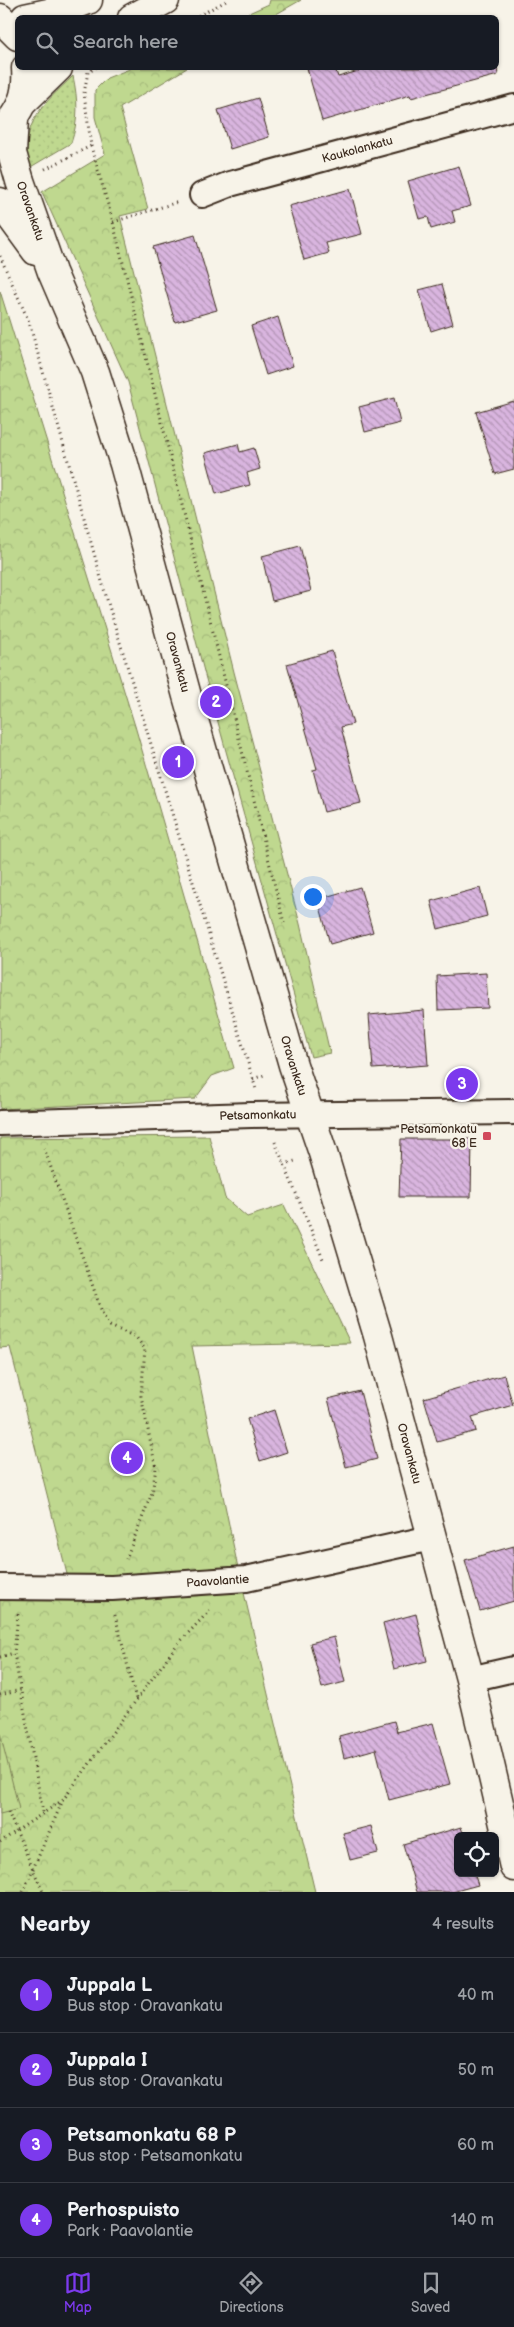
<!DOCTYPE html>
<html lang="en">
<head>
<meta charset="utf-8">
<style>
	:root { --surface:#171b24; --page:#20242c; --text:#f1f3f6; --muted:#9ea1a6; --line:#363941; --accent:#7c3aed }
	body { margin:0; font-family:"Balsamiq Sans",sans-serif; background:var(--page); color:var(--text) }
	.controls { position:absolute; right:15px; bottom:15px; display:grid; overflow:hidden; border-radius:8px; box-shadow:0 1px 4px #0004 }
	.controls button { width:45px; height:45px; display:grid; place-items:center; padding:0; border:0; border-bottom:1px solid var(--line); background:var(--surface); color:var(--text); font:25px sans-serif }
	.you { position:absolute; left:312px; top:896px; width:18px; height:18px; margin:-12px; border:4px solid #fff; border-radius:50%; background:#1a73e8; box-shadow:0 0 0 8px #1a73e833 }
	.badge { display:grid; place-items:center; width:32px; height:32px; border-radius:50%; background:var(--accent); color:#fff; font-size:16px; font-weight:700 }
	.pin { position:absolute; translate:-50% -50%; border:2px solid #fff; box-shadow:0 1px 5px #0006 }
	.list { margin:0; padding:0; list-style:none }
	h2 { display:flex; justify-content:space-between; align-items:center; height:65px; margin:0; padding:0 20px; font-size:21px }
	h2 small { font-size:16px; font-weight:400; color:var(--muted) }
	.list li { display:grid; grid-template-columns:32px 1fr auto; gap:15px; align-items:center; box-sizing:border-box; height:75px; padding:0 20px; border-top:1px solid var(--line) }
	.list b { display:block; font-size:19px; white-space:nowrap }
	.list p { margin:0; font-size:16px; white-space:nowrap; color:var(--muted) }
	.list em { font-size:16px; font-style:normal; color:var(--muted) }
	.icon { flex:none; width:28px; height:28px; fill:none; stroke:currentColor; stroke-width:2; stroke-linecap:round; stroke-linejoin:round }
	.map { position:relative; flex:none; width:514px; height:1892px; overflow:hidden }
	.search { position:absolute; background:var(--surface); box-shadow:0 1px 4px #0004; left:15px; right:15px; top:15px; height:55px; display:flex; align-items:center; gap:12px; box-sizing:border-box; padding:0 18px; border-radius:8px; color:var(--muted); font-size:19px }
	.sheet { height:365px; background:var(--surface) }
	nav { display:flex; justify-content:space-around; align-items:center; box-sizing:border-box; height:70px; border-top:1px solid var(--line); background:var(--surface); font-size:14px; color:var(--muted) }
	nav a { display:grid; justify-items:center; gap:2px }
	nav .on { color:var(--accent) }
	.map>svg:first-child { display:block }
</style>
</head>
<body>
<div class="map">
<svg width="514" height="1892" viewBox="0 0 514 1892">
	<defs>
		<pattern id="grass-dots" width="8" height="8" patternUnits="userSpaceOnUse" patternTransform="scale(1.25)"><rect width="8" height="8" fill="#bfd88f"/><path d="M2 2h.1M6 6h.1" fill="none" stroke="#a5ba7b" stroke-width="1.8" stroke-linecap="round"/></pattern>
		<pattern id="forest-crowns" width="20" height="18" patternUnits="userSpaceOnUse" patternTransform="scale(1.25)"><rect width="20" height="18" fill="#bfd88f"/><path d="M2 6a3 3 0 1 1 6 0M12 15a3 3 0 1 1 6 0" fill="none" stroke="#a5ba7b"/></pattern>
		<pattern id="building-back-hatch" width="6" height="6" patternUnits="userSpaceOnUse" patternTransform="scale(1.25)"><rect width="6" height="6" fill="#d9b5df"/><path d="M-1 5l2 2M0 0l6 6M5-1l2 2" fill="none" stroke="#b193b4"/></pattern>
	</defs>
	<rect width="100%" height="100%" fill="#f7f3e8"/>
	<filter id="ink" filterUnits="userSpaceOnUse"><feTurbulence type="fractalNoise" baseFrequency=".02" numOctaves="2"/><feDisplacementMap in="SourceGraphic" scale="10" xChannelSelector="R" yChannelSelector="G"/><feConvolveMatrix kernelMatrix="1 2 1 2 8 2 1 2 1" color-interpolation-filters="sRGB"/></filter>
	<g filter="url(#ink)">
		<path fill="url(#grass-dots)" stroke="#7d8156" d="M73 76C78 100 79 120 71 143L29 168C20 122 43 105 73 76Z"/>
		<path fill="url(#forest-crowns)" stroke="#7d8156" d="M270 0H301L271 17H240L269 4Z
			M132 68H187L120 108 148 209 120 216 234 672 300 924 330 1053 311 1057 206 679 128 382 42 192 105 154 95 117V90L107 78Z
			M0 291 135 726 234 1068 212 1076 195 1099 0 1109Z
			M209 1136 225 1198 247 1217 284 1205 350 1343 192 1346 238 1568 315 1892H0V1594H72L10 1347 0 1348V1138Z"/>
		<path fill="#bfd88f" stroke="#7d8156" d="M0 1733 19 1809 0 1814Z"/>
		<path fill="url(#building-back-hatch)" stroke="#3b2a1e" d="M307 68H335L338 77 369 68H497L498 75 411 98 410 95 322 121Z
			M258 98 269 137 230 149 218 110Z
			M459 166 471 206 452 211 455 222 431 229 428 217 419 219 408 181Z
			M350 189 362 234 326 243 329 253 304 260 289 206Z
			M195 235 217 310 175 322 153 247Z
			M442 284 453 324 431 331 419 290Z
			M278 317 293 366 266 375 251 326Z
			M394 398 400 423 365 432 359 407Z
			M514 401V469L495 474 476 412Z
			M238 444 240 452 254 448 260 469 247 473 250 485 216 494 205 453Z
			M300 546 311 591 272 601 262 556Z
			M332 651 353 724 341 727 361 803 324 812 313 770 317 769 287 664Z
			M360 887 373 932 330 944 318 899Z
			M480 888 487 916 438 929 431 901Z
			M486 973 488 1008 438 1010 437 976Z
			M424 1010 428 1065 373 1069 369 1015Z
			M401 1139H472L471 1197H399Z
			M504 1375 513 1405 472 1417 476 1431 437 1442 424 1398Z
			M360 1391 377 1459 346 1467 328 1399Z
			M274 1410 287 1452 260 1461 247 1419Z
			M514 1546V1601L480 1611 465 1560Z
			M416 1614 427 1661 394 1669 383 1623Z
			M334 1637 345 1682 322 1688 310 1643Z
			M394 1721 397 1732 433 1723 450 1784 389 1800 376 1749 344 1758 339 1736Z
			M371 1826 378 1853 350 1860 343 1833Z
			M461 1827 464 1836H458V1873H474L478 1885 452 1892H417L403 1844Z"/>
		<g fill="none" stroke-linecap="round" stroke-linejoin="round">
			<defs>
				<g id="street">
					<path id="s1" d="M202 195 230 184 514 107"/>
					<path id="s2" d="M0 1123 251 1115 514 1112"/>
					<path id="s3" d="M0 1587 112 1588 246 1579 431 1538"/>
					<path d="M470 1679 514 1669"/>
				</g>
				<g id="secondary">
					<path d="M0 18 18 36"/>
					<path d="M25 18 62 10 88 0"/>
					<path d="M132 18 165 0"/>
					<path d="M23 102 58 68"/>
					<path id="s4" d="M14 119 12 153 20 181 52 272 95 372 124 464 187 696 293 1065 323 1153 378 1336 470 1679 514 1867"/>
					<path d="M2 131C21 111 28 95 26 68"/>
					<path d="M0 202 36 251"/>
				</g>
			</defs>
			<use href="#street" stroke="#3b2a1e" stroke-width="28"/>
			<use href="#secondary" stroke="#3b2a1e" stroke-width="31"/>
			<path stroke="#3b2a1e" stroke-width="3" stroke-dasharray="1 4" stroke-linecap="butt" d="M194 18 228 0
				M91 146 113 222 284 923
				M45 169 91 146 84 93 88 72 96 68
				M113 222 178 202
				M0 256 29 322 108 603 256 1089
				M253 1079 267 1074
				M275 1142 323 1259
				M44 1148 103 1315 110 1326 136 1337 145 1349 141 1396 156 1468 152 1493 126 1559
				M284 1164 295 1161
				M18 1614 14 1653 43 1813
				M115 1615 136 1699
				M0 1657 14 1653
				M0 1695 21 1690
				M8 1812 43 1892
				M0 1842 63 1800 176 1646 212 1608
				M23 1892 63 1800"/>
			<use href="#street" stroke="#f7f3e8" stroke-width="24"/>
			<use href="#secondary" stroke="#f7f3e8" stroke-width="28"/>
		</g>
	</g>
	<rect fill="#d1495b" stroke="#f7f3e8" stroke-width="2" x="482" y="1131" width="10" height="10" rx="2.5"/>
	<g text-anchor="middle" stroke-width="4.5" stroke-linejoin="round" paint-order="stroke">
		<g font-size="12" fill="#3b2a1e" stroke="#f7f3e8">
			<text dy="4" stroke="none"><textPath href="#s1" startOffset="162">Kaukolankatu</textPath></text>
			<text dy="4" stroke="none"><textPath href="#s4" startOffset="95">Oravankatu</textPath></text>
			<text dy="4" stroke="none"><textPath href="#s4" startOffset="570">Oravankatu</textPath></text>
			<text dy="4" stroke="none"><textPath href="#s4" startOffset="990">Oravankatu</textPath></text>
			<text dy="4" stroke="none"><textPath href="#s2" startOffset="258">Petsamonkatu</textPath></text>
			<text dy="4" stroke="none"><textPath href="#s4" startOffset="1395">Oravankatu</textPath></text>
			<text dy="4" stroke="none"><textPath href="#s3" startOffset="218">Paavolantie</textPath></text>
		</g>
		<g font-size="12" fill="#3b2a1e" stroke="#f7f3e8" text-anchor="end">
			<text x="477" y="1133">Petsamonkatu<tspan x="477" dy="14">68 E</tspan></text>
		</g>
	</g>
</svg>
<div class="controls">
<button><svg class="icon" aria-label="locate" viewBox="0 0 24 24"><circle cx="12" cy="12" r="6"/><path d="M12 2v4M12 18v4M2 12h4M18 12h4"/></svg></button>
</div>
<div class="you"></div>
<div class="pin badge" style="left:178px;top:762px">1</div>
<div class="pin badge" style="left:216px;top:702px">2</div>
<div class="pin badge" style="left:462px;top:1084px">3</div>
<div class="pin badge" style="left:127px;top:1458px">4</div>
<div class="search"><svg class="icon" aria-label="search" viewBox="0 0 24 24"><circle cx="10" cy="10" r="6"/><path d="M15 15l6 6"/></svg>Search here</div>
</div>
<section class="sheet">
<h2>Nearby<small>4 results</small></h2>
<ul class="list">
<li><span class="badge">1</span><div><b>Juppala L</b><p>Bus stop · Oravankatu</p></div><em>40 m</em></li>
<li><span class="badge">2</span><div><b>Juppala I</b><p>Bus stop · Oravankatu</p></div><em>50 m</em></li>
<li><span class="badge">3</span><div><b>Petsamonkatu 68 P</b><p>Bus stop · Petsamonkatu</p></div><em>60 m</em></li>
<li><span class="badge">4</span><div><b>Perhospuisto</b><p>Park · Paavolantie</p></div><em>140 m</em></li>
</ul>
</section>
<nav>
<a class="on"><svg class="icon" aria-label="map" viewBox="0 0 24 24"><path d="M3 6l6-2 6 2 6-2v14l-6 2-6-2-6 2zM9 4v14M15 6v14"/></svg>Map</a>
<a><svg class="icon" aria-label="directions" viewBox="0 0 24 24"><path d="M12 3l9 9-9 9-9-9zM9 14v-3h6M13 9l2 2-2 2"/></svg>Directions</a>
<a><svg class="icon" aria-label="saved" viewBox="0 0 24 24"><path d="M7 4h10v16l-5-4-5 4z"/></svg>Saved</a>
</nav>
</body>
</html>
